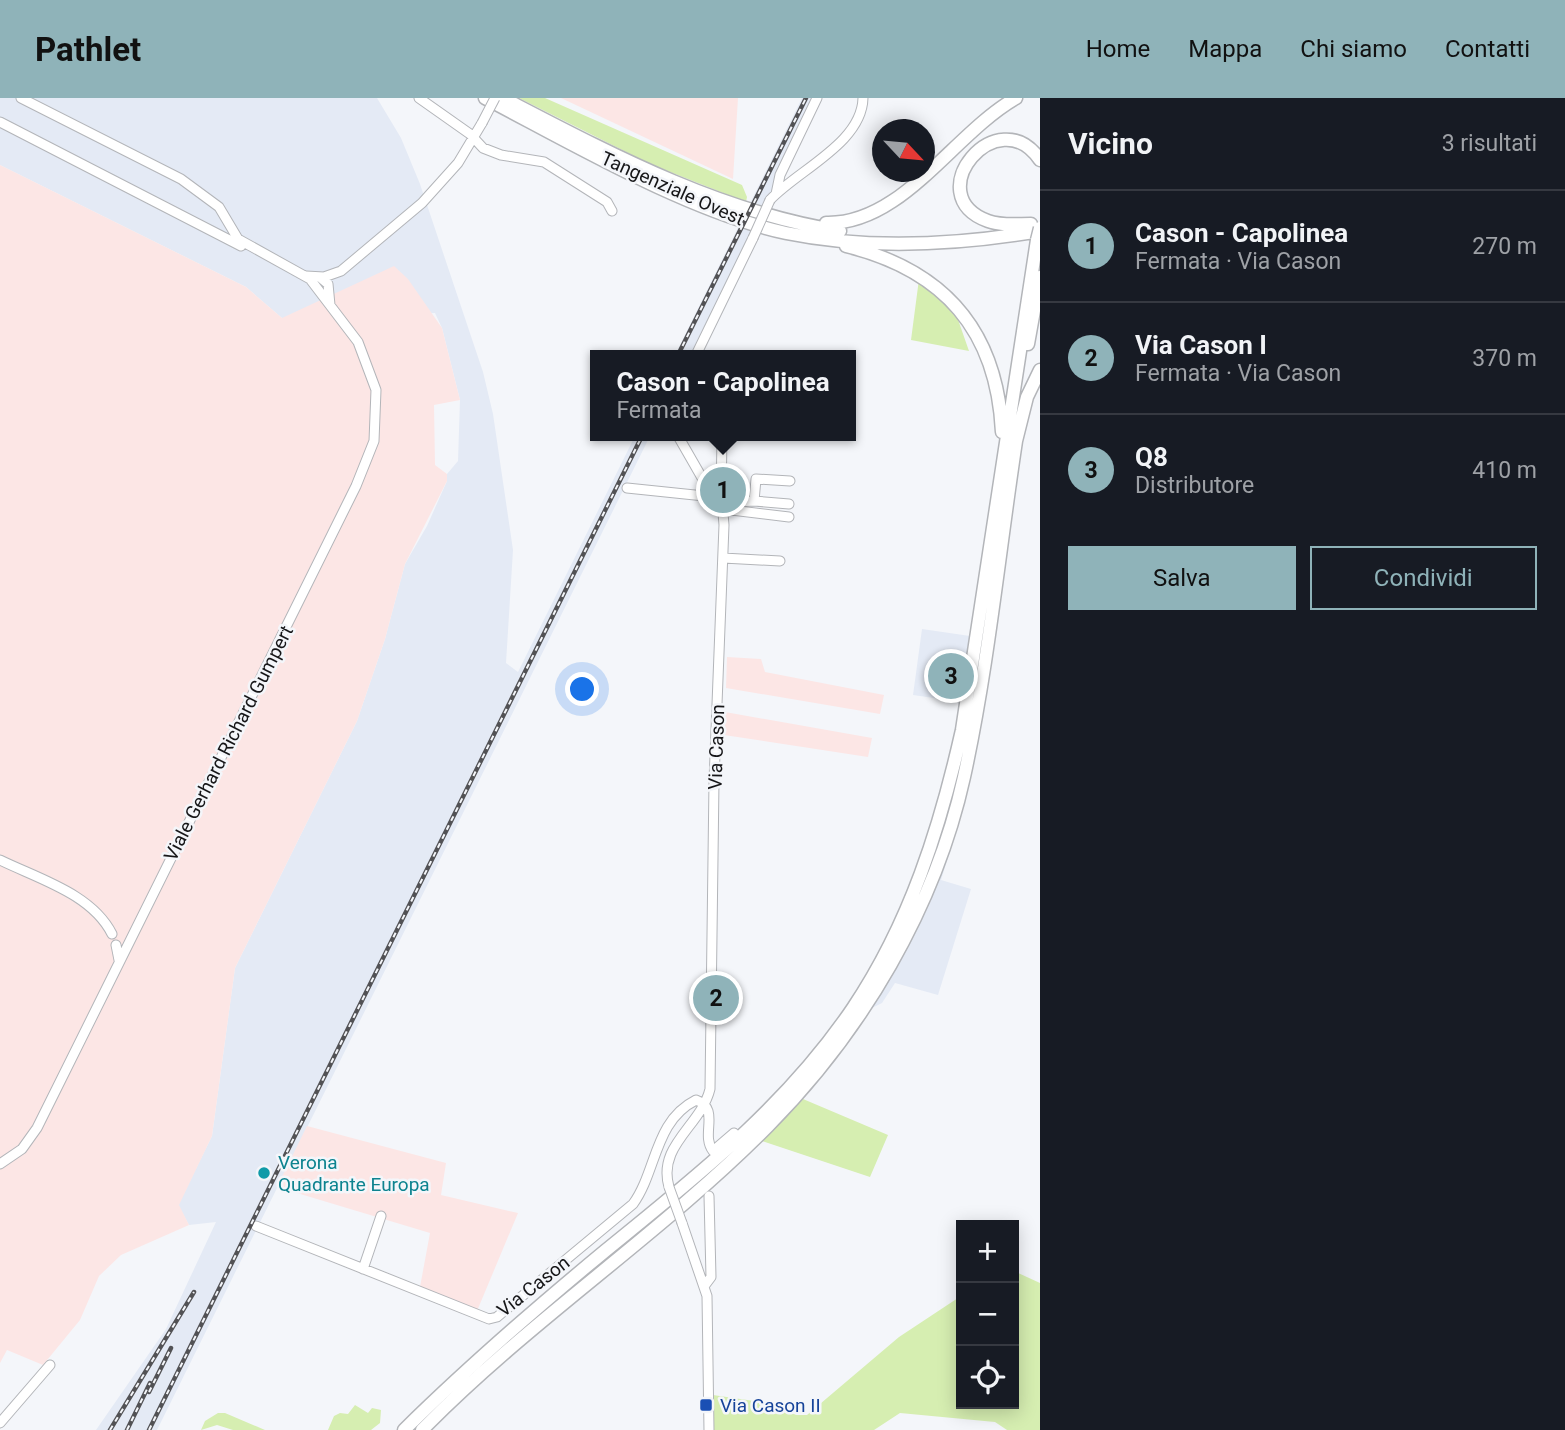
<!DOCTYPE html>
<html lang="it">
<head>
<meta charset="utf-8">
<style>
	:root { --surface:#171b24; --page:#20242c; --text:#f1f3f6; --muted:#9ea1a6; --line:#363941; --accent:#8fb3b9 }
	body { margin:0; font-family:Roboto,sans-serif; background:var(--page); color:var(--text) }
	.controls { position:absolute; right:21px; bottom:21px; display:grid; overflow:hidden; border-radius:0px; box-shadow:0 4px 18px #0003 }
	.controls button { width:63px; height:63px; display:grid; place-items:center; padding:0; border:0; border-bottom:2px solid var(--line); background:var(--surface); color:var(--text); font:35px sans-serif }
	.compass { position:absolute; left:872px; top:21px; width:63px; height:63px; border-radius:50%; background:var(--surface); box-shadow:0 4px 18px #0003; rotate:116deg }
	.you { position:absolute; left:583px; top:592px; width:24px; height:24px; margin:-18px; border:5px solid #fff; border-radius:50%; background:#1a73e8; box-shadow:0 0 0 10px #1a73e833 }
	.badge { display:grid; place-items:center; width:46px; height:46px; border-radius:50%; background:var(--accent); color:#111; font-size:23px; font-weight:700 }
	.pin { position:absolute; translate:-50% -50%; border:4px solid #fff; box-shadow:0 2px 7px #0006 }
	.popup { position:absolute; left:590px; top:252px; width:266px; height:91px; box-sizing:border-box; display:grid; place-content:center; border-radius:0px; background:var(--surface); filter:drop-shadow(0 2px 5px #0005); font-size:23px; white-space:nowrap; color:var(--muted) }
	.popup b { font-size:26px; color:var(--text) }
	.popup::after { content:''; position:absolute; left:50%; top:100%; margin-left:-14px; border:14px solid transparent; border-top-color:var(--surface) }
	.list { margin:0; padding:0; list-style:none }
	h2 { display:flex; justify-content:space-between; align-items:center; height:91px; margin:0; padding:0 28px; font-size:30px }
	h2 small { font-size:23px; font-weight:400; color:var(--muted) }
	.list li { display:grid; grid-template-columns:46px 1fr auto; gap:21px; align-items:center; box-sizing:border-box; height:112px; padding:0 28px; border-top:2px solid var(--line) }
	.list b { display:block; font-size:26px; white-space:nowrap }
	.list p { margin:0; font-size:23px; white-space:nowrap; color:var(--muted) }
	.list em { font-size:23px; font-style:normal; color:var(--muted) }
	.actions { display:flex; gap:14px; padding:21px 28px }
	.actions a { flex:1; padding:16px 0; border:2px solid var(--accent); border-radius:0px; text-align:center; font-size:24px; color:var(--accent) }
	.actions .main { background:var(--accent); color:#111 }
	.icon { flex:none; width:38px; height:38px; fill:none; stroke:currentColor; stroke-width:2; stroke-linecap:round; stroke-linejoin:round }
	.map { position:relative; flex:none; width:1040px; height:1332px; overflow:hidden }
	header { display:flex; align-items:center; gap:42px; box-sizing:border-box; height:98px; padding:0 35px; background:var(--accent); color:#111 }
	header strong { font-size:33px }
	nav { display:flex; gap:38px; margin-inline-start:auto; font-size:24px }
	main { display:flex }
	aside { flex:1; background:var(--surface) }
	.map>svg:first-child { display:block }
</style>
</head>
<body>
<header>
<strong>Pathlet</strong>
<nav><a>Home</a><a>Mappa</a><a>Chi siamo</a><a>Contatti</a></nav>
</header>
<main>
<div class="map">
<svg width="1040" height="1332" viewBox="0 0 1040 1332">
	<rect width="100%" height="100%" fill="#f4f6fa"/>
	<path fill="#e4eaf5" d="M0 0H377L401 40 420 86 483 274 493 316 513 452 506 565 518 574 635 338H650L157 1332H96L166 1231 216 1124 189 1127 178 1107 212 1038 235 870 357 623 385 541 405 466 427 428 447 383V376L458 363 460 302 442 230 435 215 282 220 246 189 0 67Z
		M802 0H818L690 257H675Z
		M922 531 970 538 962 604 913 597Z
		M957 720 955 737 941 782 971 791 938 897 895 885 882 905 868 912Z"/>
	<path fill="#fce6e5" d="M561 0H738L733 81Z
		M0 67 246 189 282 220 394 168 408 181 442 230 460 302 434 307 435 367 447 376V383L405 466 385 541 357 623 235 870 212 1038 179 1107 189 1127 121 1157 99 1178 80 1222 43 1267 7 1252 0 1265Z
		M727 559 761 561 765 574 884 597 880 616 726 590Z
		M725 614 872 640 868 659 724 637Z
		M307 1028 446 1065 441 1097 518 1115 477 1213 420 1189 430 1135 277 1089Z"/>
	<path fill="#d6eeb1" d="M519 0H545L742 87 747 99 746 104 650 66Z
		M919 181 955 213 969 253 911 242Z
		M803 1001 888 1037 870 1079 762 1043Z
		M1014 1173 1040 1185V1332H1007L995 1324 900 1315 874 1332H713V1297L754 1303 797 1317H807L899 1239 961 1198V1306H1014Z
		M355 1307 368 1315 372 1310 381 1312 380 1325 371 1332H328L334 1318 340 1315 348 1316Z
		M218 1315H225L265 1332H233L217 1327 201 1332 205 1323Z"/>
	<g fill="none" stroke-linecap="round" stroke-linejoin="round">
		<defs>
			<path id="minor" d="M419 0 470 36 483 50 501 57 544 64 607 104 612 113
				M0 24 241 148
				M776 96 780 77 817 0
				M770 102C798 72 862 45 863 0
				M306 178 324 179 341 173 422 105 458 65 482 25
				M321 180 328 186 330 207
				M696 257 753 140
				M678 338 709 392
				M627 390 714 399
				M721 400 722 338
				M754 403 789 406
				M721 405 754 403 756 381 790 383
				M723 411 789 419
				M723 460 780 463
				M0 762C39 781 92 796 112 836
				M116 847 119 862
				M0 1066 22 1051 37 1030 356 388 374 343 376 292 358 244 310 181 238 141 219 109 181 81 21 0
				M669 1089C657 1047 701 1028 710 991L714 683 724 427C723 412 722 395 708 386
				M682 1125 707 1198 709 1332
				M256 1128 489 1221 497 1219 633 1106C657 1073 654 1023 696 1002 721 1011 700 1036 713 1053L734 1035
				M363 1171 381 1118
				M705 1187 711 1179 709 1098
				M0 1325 50 1267"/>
			<path id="highway" d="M485 0C573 46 689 114 786 135 869 152 957 147 1040 133
				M503 0C611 56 719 114 840 133
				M826 125C902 127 953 36 1016 0
				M1031 126C1017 126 1001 128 988 123 917 97 998 0 1040 62
				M846 148C944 172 997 232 1002 334
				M1028 246 1040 179
				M404 1332C468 1269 536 1210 605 1153 697 1078 786 1009 853 910 910 825 940 730 962 632L1037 142
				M422 1332C530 1222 660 1137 768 1028 862 933 935 810 964 679 988 569 999 455 1016 343L1027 299 1040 272"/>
		</defs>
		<use href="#minor" stroke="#b3b5b9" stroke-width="11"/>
		<use href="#highway" stroke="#b3b5b9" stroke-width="15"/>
		<use href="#minor" stroke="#fff" stroke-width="9"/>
		<use href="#highway" stroke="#fff" stroke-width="12"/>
		<defs>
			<path id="rail" d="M678 257 806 0
				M149 1294 171 1250
				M110 1332 194 1194
				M127 1332 150 1285
				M149 1332 642 338"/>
		</defs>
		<use href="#rail" stroke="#525255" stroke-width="4.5"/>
		<use href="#rail" stroke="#f4f6fa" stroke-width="2" stroke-dasharray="5" stroke-linecap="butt"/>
		<defs>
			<path id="minor-bridge" d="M482 25 495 0
				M753 140 770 102
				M669 1089 682 1125"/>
			<path id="highway-bridge" d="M1037 142 1040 130"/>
		</defs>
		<use href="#minor-bridge" stroke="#b3b5b9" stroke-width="11" stroke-linecap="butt"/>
		<use href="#highway-bridge" stroke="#b3b5b9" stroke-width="15" stroke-linecap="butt"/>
		<use href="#minor-bridge" stroke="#fff" stroke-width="9"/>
		<use href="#highway-bridge" stroke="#fff" stroke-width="12"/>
	</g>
	<circle fill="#0f9aa8" stroke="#f4f6fa" stroke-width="2.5" cx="264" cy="1075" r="7"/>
	<rect fill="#1a4fb4" stroke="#f4f6fa" stroke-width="2.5" x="699" y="1300" width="14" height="14" rx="3.5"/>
	<g text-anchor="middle" stroke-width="5" stroke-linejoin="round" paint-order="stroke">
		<g font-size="19" fill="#161618" stroke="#f4f6fa">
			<text transform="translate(673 90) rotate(24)" y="7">Tangenziale Ovest</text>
			<text transform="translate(228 645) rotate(-63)" y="7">Viale Gerhard Richard Gumpert</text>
			<text transform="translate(716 649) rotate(-88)" y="7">Via Cason</text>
			<text transform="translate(533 1188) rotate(-38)" y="7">Via Cason</text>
		</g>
		<g font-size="19" fill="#0d838f" stroke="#f4f6fa" text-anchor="start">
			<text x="278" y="1071">Verona<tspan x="278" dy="22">Quadrante Europa</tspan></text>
		</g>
		<g font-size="19" fill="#164399" stroke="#f4f6fa" text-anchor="start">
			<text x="720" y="1314">Via Cason II</text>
		</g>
	</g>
</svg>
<div class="controls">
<button>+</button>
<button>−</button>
<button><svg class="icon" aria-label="locate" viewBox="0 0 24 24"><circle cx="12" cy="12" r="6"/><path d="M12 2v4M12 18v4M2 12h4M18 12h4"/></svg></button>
</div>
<svg class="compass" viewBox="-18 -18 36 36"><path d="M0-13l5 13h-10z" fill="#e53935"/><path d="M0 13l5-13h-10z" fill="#9ea1a6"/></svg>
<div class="you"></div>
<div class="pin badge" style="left:723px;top:392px">1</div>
<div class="popup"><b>Cason - Capolinea</b>Fermata</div>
<div class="pin badge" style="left:716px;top:900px">2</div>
<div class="pin badge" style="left:951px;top:578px">3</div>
</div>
<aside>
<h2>Vicino<small>3 risultati</small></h2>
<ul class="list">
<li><span class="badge">1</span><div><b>Cason - Capolinea</b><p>Fermata · Via Cason</p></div><em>270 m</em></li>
<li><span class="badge">2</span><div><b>Via Cason I</b><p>Fermata · Via Cason</p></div><em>370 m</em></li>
<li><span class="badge">3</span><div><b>Q8</b><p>Distributore</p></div><em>410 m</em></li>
</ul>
<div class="actions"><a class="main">Salva</a><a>Condividi</a></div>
</aside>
</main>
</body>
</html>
